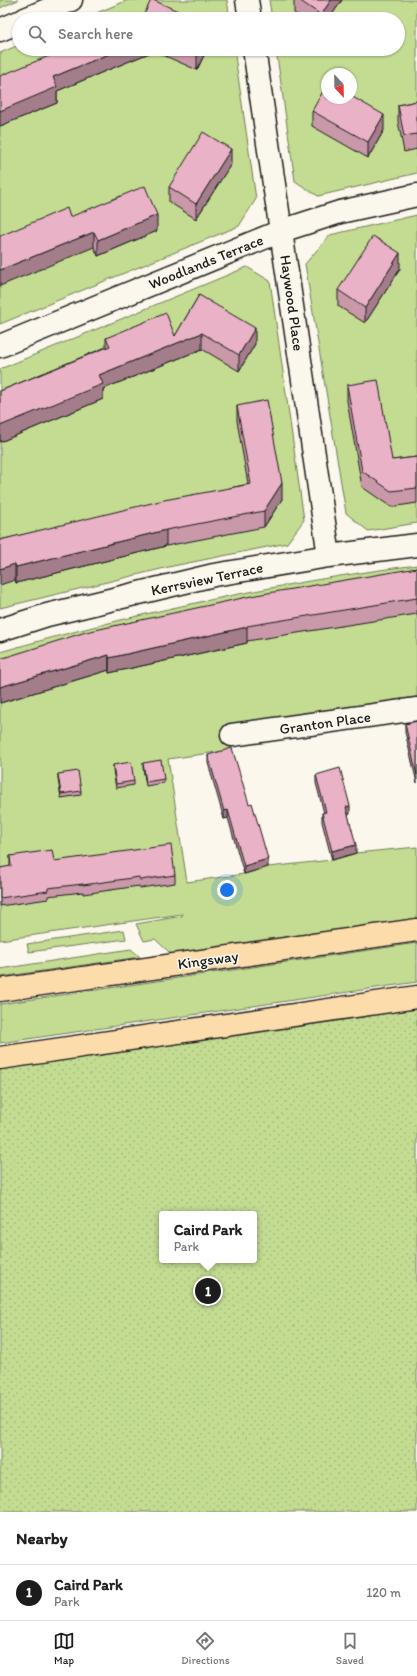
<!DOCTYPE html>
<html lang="en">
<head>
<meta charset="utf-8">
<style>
	:root { --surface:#fff; --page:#f6f6f6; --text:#222; --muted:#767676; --line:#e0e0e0; --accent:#1c1c1c }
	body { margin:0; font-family:Itim,sans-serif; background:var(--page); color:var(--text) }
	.compass { position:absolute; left:321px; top:68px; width:36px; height:36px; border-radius:50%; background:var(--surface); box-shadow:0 1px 3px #0004; rotate:158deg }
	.you { position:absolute; left:227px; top:890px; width:14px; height:14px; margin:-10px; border:3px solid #fff; border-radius:50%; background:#1a73e8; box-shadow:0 0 0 6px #1a73e833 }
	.badge { display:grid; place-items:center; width:26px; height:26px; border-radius:50%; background:var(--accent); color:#fff; font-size:13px; font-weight:700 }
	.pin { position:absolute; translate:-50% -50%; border:2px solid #fff; box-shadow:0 1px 4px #0006 }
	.popup { position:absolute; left:159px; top:1211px; width:98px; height:52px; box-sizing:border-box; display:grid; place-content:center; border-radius:4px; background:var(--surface); filter:drop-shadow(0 1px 3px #0005); font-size:13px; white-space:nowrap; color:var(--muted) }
	.popup b { font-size:15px; color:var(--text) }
	.popup::after { content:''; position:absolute; left:50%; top:100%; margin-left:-8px; border:8px solid transparent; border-top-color:var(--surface) }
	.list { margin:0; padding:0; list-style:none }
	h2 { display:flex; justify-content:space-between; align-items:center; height:52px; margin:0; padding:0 16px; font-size:17px }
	h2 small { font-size:13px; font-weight:400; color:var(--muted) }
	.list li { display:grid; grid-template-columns:26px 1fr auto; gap:12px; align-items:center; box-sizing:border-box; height:56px; padding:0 16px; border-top:1px solid var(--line) }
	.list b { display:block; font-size:15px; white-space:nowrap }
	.list p { margin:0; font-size:13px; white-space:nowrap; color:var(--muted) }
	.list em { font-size:13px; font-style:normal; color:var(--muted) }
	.icon { flex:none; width:22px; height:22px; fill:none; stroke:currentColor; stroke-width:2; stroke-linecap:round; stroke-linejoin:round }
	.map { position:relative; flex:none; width:417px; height:1512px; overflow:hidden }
	.search { position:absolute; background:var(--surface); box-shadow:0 1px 3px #0004; left:12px; right:12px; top:12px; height:44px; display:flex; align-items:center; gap:10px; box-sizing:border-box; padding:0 14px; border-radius:22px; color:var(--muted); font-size:15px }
	.sheet { height:108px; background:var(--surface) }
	nav { display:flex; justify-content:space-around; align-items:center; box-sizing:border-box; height:56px; border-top:1px solid var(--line); background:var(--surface); font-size:11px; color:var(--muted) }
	nav a { display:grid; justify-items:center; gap:2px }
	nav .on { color:var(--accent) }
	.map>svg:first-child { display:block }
</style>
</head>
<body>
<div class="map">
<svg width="417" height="1512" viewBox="0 0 417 1512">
	<defs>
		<pattern id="park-dots" width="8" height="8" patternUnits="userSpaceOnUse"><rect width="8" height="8" fill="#c3dc92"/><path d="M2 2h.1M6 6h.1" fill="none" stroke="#a7bc7d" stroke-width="1.8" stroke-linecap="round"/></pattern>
	</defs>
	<rect width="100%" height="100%" fill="#fbf7ec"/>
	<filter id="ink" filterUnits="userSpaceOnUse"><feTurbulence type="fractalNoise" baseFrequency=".025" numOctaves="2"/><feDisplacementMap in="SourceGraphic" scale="8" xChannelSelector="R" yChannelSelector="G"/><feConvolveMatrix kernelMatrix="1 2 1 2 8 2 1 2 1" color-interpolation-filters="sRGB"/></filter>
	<g filter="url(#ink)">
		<path fill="#c3dc92" stroke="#707c57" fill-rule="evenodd" d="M0 0H18L0 8Z
			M128 0H227L230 19H82Z
			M269 0H417V173L318 196 295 181 276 49H398V19H272ZM327 74H351V98H327Z
			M19 45V49H234L256 199 239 226 0 324V53Z
			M417 215V523L368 531 346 513 305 264 330 235Z
			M247 267 270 281 304 520 287 543 173 566 0 608V369Z
			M417 565V697L227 725 231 750 168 759 187 882 244 874 268 867 332 860 356 853 417 847V918L171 954 155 939 144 941 136 924 182 916V914L0 940V652C136 613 276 583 417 565Z
			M124 930 126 939 29 952 27 944Z
			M417 943V982L0 1043V1004Z
			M131 949 140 957 0 977V969Z"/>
		<path fill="url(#park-dots)" stroke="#707c57" fill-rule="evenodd" d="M417 1009V1512H0V1069ZM162 1214H254V1260H162Z"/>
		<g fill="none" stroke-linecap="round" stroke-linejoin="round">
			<defs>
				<path id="minor" d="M247 0 250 19
					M25 19 71 0
					M0 30 19 22
					M254 49 329 556
					M0 346 281 231 340 212 417 195
					M0 630 47 615 214 575 329 556 417 545
					M232 735 417 709"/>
				<path id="highway" d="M0 990 417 930
					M0 1058 417 997"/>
			</defs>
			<use href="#minor" stroke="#1c1c1c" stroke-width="25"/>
			<use href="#highway" stroke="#1c1c1c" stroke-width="25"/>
			<use href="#minor" stroke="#fbf7ec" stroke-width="22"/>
			<use href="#highway" stroke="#fddcac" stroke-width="22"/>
		</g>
		<path fill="#c999aa" stroke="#1c1c1c" d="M294 0H342L329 19H304L294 13Z
			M62 49H207L197 70 154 51 57 91V103L0 126 62 51Z
			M417 101V149L404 152 398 121V105Z
			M312 111 384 130 368 158 312 126Z
			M231 164 196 219 169 202V187Z
			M70 217 157 231 98 256 94 247Z
			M400 269 365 323 338 306V290Z
			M199 295 255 344 239 371 202 349 103 389V399L0 442V391L106 347V338L175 336Z
			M347 385 392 460 417 457V503L391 507 362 487 347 401Z
			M237 406 282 499 264 527 166 546 16 583 0 540 248 484 237 421Z
			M417 568V614L247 641V643L109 673V670L0 703V659Z
			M417 721V783L405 732V724Z
			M208 755 249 804 268 867 244 874 228 818 224 819 208 763Z
			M143 763 164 779V783L146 786 143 768Z
			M113 765 134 781V785L116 788 113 770Z
			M58 774 81 791V795L61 798 58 779Z
			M316 775 350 814 348 815 356 853 332 860 322 822V813H324L316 783Z
			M10 856 54 861 175 875V883L140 888 139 886 83 894V892L48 896V899L0 906V868L10 867Z"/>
		<path fill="#a47d8b" stroke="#1c1c1c" d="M331 0H342L329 19H321V15Z
			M121 49H154V51L57 91V103L0 126V111L53 77Z
			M199 49H207L197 70V54Z
			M384 115V130L368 158V142Z
			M231 149V164L196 219V204Z
			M157 215V231L98 256V240Z
			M94 232V247L0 286V270Z
			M400 253V269L365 323V308Z
			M255 328V344L239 371V355Z
			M202 333V349L103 389V399L0 442V426L99 375Z
			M282 483V499L264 527V511Z
			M166 530V546L16 583V567Z
			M15 564V580L0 585V569Z
			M247 627V643L109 673V658Z
			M109 655V670L0 703V687Z
			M350 806V814L346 815V807Z
			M228 810V818L224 819V811Z
			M356 845V853L332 860V851Z
			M268 859V867L244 874V866Z"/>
		<path fill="#eab2c6" stroke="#1c1c1c" d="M151 0H153L196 19H142Z
			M299 0H331L321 15Z
			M122 15 123 19H111Z
			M66 49H121L53 77 57 87 0 111V76Z
			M185 49H199L197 54Z
			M327 84V98H351V96L384 115 368 142 312 111Z
			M417 101V134L404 136 398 105Z
			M203 132 231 149 196 204 169 187Z
			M145 186 157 215 98 240 94 232 0 270V236L67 208 70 217Z
			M373 236 400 253 365 308 338 290Z
			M199 295 255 328 239 355 202 333 99 375 103 384 0 426V391L110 346 106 338 166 313 175 336Z
			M378 380 392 460 417 457V488L391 491 362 471 347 385Z
			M267 400 282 483 264 511 166 530 16 567 15 564 0 569V540L164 500 251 484 237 406Z
			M417 568V598L247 626V627L109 658V655L0 687V659L86 632 256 595Z
			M417 721V775L405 724Z
			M232 748 249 804 252 803 268 859 244 866 228 810 224 811 208 755Z
			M161 760 164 779 146 782 143 763Z
			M131 762 134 781 116 784 113 765Z
			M340 768 350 806 346 807 356 845 332 851 322 813 326 812 316 775Z
			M78 771 81 791 61 794 58 774Z
			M171 845 175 875 140 880 139 877 83 885V884L48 888V891L0 898V868L11 866 10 856 52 850 54 861Z"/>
	</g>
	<g text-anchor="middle" stroke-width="3" stroke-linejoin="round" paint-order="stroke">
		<g font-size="15" fill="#1c1c1c" stroke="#fbf7ec">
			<text transform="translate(206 262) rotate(-22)" y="5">Woodlands Terrace</text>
			<text transform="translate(292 303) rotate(82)" y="5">Haywood Place</text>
			<text transform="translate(207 579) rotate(-12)" y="5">Kerrsview Terrace</text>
			<text transform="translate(325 723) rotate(-8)" y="5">Granton Place</text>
			<text transform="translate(208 960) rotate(-8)" y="5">Kingsway</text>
		</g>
	</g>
</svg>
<svg class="compass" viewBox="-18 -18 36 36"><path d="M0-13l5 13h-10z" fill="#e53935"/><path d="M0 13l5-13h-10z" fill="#767676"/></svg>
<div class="you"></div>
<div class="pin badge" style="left:208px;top:1291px">1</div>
<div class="popup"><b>Caird Park</b>Park</div>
<div class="search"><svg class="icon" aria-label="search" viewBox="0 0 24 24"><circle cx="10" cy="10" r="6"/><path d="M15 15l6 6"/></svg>Search here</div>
</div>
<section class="sheet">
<h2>Nearby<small></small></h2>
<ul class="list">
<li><span class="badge">1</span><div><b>Caird Park</b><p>Park</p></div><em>120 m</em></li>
</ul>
</section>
<nav>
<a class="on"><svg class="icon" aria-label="map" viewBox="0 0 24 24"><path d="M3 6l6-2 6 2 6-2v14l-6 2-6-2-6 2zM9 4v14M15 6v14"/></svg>Map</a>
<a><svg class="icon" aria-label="directions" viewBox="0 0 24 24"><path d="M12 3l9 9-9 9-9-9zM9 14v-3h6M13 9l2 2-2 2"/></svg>Directions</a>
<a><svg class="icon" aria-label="saved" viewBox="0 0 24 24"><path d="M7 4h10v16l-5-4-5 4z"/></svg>Saved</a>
</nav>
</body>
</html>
